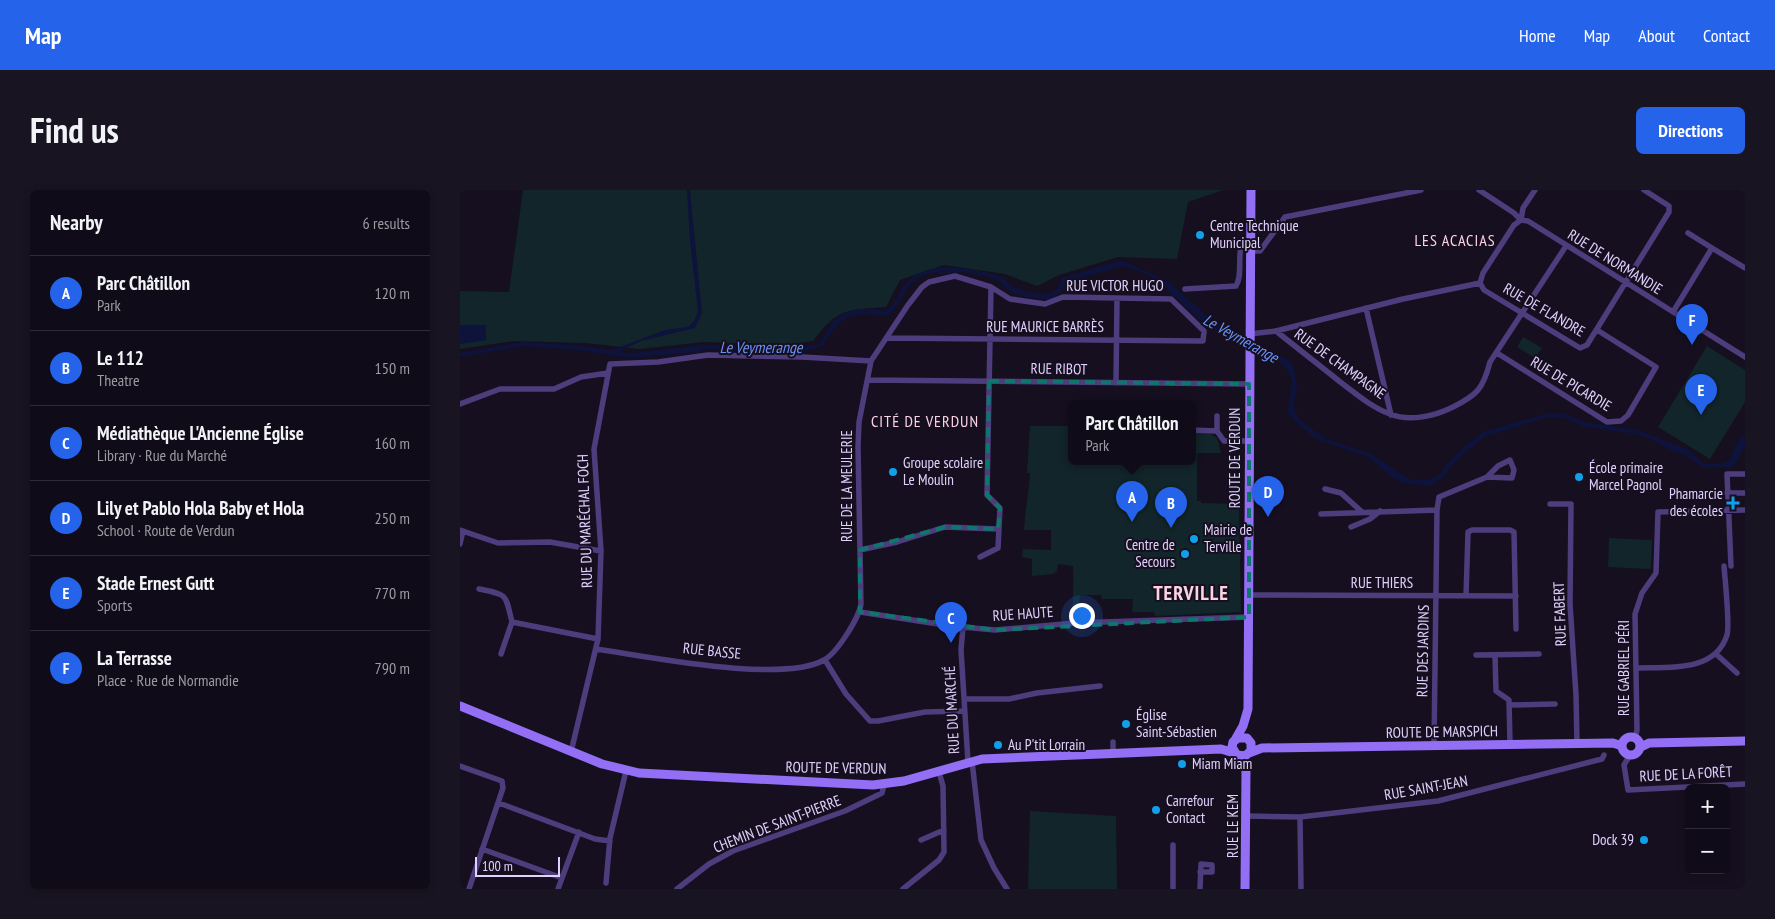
<!DOCTYPE html>
<html lang="en">
<head>
<meta charset="utf-8">
<style>
	:root { --surface:#100b18; --page:#191421; --text:#f1f3f6; --muted:#9c9ba2; --line:#302b37; --accent:#2563eb }
	body { margin:0; font-family:"PT Sans Narrow",sans-serif; background:var(--page); color:var(--text) }
	.controls { position:absolute; right:15px; bottom:15px; display:grid; overflow:hidden; border-radius:8px; box-shadow:0 2px 8px #0003 }
	.controls button { width:45px; height:45px; display:grid; place-items:center; padding:0; border:0; border-bottom:1px solid var(--line); background:var(--surface); color:var(--text); font:25px sans-serif }
	.scale { position:absolute; left:15px; bottom:12px; width:85px; box-sizing:border-box; padding-left:5px; border:2px solid #e0d1fc; border-top:0; font-size:14px; line-height:18px; white-space:nowrap; color:#e0d1fc; -webkit-text-stroke:4px #160f20; paint-order:stroke }
	.you { position:absolute; left:621px; top:425px; width:18px; height:18px; margin:-12px; border:4px solid #fff; border-radius:50%; background:#1a73e8; box-shadow:0 0 0 8px #1a73e833 }
	.badge { display:grid; place-items:center; width:32px; height:32px; border-radius:50%; background:var(--accent); color:#fff; font-size:16px; font-weight:700 }
	.pin { position:absolute; translate:-50% -41px; filter:drop-shadow(0 1px 2px #0008) }
	.pin::after { content:''; position:absolute; top:26px; width:18px; height:15px; background:inherit; clip-path:polygon(0 0,100% 0,50% 100%) }
	.popup { position:absolute; left:608px; top:210px; width:128px; height:65px; box-sizing:border-box; display:grid; place-content:center; border-radius:8px; background:var(--surface); filter:drop-shadow(0 1px 4px #0005); font-size:16px; white-space:nowrap; color:var(--muted) }
	.popup b { font-size:19px; color:var(--text) }
	.popup::after { content:''; position:absolute; left:50%; top:100%; margin-left:-10px; border:10px solid transparent; border-top-color:var(--surface) }
	.list { margin:0; padding:0; list-style:none }
	h2 { display:flex; justify-content:space-between; align-items:center; height:65px; margin:0; padding:0 20px; font-size:21px }
	h2 small { font-size:16px; font-weight:400; color:var(--muted) }
	.list li { display:grid; grid-template-columns:32px 1fr auto; gap:15px; align-items:center; box-sizing:border-box; height:75px; padding:0 20px; border-top:1px solid var(--line) }
	.list b { display:block; font-size:19px; white-space:nowrap }
	.list p { margin:0; font-size:16px; white-space:nowrap; color:var(--muted) }
	.list em { font-size:16px; font-style:normal; color:var(--muted) }
	.map { position:relative; flex:none; width:1285px; height:699px; overflow:hidden; border-radius:8px }
	header { display:flex; align-items:center; gap:30px; box-sizing:border-box; height:70px; padding:0 25px; background:var(--accent); color:#fff }
	header strong { font-size:24px }
	nav { display:flex; gap:28px; margin-inline-start:auto; font-size:18px }
	.intro { display:flex; align-items:center; justify-content:space-between; box-sizing:border-box; height:120px; padding:0 30px }
	h1 { margin:0; font-size:35px }
	.button { padding:12px 22px; border-radius:8px; background:var(--accent); color:#fff; font-size:18px; font-weight:700 }
	main { display:flex; gap:30px; padding:0 30px }
	aside { flex:1; background:var(--surface); border-radius:8px; box-shadow:0 2px 8px #0003 }
	.map>svg:first-child { display:block }
</style>
</head>
<body>
<header>
<strong>Map</strong>
<nav><a>Home</a><a>Map</a><a>About</a><a>Contact</a></nav>
</header>
<div class="intro"><h1>Find us</h1><a class="button">Directions</a></div>
<main>
<aside>
<h2>Nearby<small>6 results</small></h2>
<ul class="list">
<li><span class="badge">A</span><div><b>Parc Châtillon</b><p>Park</p></div><em>120 m</em></li>
<li><span class="badge">B</span><div><b>Le 112</b><p>Theatre</p></div><em>150 m</em></li>
<li><span class="badge">C</span><div><b>Médiathèque L'Ancienne Église</b><p>Library · Rue du Marché</p></div><em>160 m</em></li>
<li><span class="badge">D</span><div><b>Lily et Pablo Hola Baby et Hola</b><p>School · Route de Verdun</p></div><em>250 m</em></li>
<li><span class="badge">E</span><div><b>Stade Ernest Gutt</b><p>Sports</p></div><em>770 m</em></li>
<li><span class="badge">F</span><div><b>La Terrasse</b><p>Place · Rue de Normandie</p></div><em>790 m</em></li>
</ul>
</aside>
<div class="map">
<svg width="1285" height="699" viewBox="0 0 1285 699">
	<rect width="100%" height="100%" fill="#160f20"/>
	<path fill="#12252a" d="M63 0H763L728 12 717 69 658 67 599 85 577 96 545 84 484 75 440 90 426 117C386 120 378 118 353 151L323 155 244 152 179 159 126 153 53 151 0 159V101L49 102Z
		M1063 147 1082 158 1075 168 1057 157Z
		M1247 156 1285 180V212L1250 269 1198 237Z
		M570 236H612V271H732V242H748L757 248 761 263H737V311H741V313L779 314 781 422 695 426 694 422H672L673 409H642L641 405H620L617 428H613C612 407 614 394 613 376L598 374 597 381 593 384 572 386V369L562 367 563 359 591 360V340H564C565 321 569 302 570 283H567Z
		M1149 348 1192 350 1191 379 1148 377Z
		M570 621 656 626 657 699H568Z"/>
	<path fill="#0d133b" d="M227 0H230L242 123 235 138 181 151 158 162 171 163 241 155 342 157 357 155C364 149 367 140 373 132 384 117 409 118 425 121 437 114 439 100 448 91 472 68 515 79 543 87 554 102 573 103 591 104L598 98 602 88 661 70 708 91 750 129 784 147V157L746 135 694 88 676 80 663 76 606 92 602 101 593 109C578 109 560 108 548 100 543 97 542 92 537 90 514 82 485 77 462 86 445 93 442 116 427 126 389 122 383 123 363 156L343 162 243 159 239 162 170 168 117 160 63 156 0 167V163L63 152 116 155 152 160 205 140 228 137 234 131 238 121 230 51Z
		M0 135H26V150L0 154Z
		M813 161 831 172 835 183 837 197 833 217 839 229 866 249 912 264 948 289 969 290 979 285 991 269 1022 242 1085 224H1105L1124 232 1177 240 1227 259 1244 274C1279 274 1266 269 1280 248H1285V256L1273 277 1243 278 1225 265 1208 259 1193 250 1176 244 1124 237 1107 229 1098 227 1085 228 1024 247 995 272 982 289 970 296 944 293 933 288 908 267 858 250 835 232 828 223V218L832 192 829 182 816 169 803 163Z"/>
	<g fill="none" stroke-linecap="round" stroke-linejoin="round">
		<path stroke="#0d133b" stroke-width="2" d="M479 83 499 81
			M794 156 811 162"/>
		<path stroke="#4e3d7c" stroke-width="5.5" d="M1019 0 1054 23 1061 30
			M1061 30 1068 31 1285 167
			M1061 30 1063 18 1075 0
			M1228 43 1252 58
			M790 61H800L825 27 961 0
			M1020 93 1024 100 1120 158 1127 155 1209 22V16L1184 0
			M1020 93 1023 83 1054 35 1061 30
			M725 99 776 96C783 85 777 66 782 53L790 51
			M906 118 931 225
			M1213 122 1252 58 1285 78
			M816 141C837 158 858 174 879 191 895 203 911 217 930 224 950 232 975 226 993 217 1017 205 1023 199 1030 172L1106 56
			M789 144 816 141 943 109 1020 93
			M1037 163 1147 232 1161 231 1168 225 1196 177 1137 140
			M408 190 789 194
			M656 193 657 108
			M0 214 40 199H94L121 187 148 183
			M732 240 757 241V226
			M757 241 764 251H789
			M865 299 881 303 902 322
			M1267 303H1285
			M1090 314H1111L1110 414 1116 505 1117 554
			M861 324 977 320
			M891 337 910 329 920 321
			M0 340 38 353 90 352 141 361
			M0 354 3 341
			M400 360 437 352 485 337 538 339
			M520 367 538 358 540 318 527 305 531 97
			M1271 376 1267 284H1285
			M19 399C48 405 45 403 52 432L138 449
			M789 405 1056 406
			M1006 406 1008 342 1012 340H1050L1054 342 1056 439
			M400 422 491 436 535 440 615 433 789 427
			M503 437 501 460 508 572
			M136 459C186 466 322 494 364 470 377 463 399 428 401 414L398 257 399 232 411 171 448 115 462 97 469 92 495 86 531 97 550 109 585 114 603 107 711 109 744 141 743 151 427 148
			M41 464 52 432
			M1256 464 1277 483
			M1016 465 1079 464
			M1035 465 1036 501 1049 510 1050 554
			M365 470 386 504 410 531H418L465 522 504 521
			M1177 478C1207 477 1255 483 1267 445 1270 435 1265 390 1264 376
			M504 509H549L577 503 640 496
			M1049 515 1095 514
			M1175 548 1177 540 1175 424 1182 403 1196 383 1198 322 1285 320
			M974 555 977 320 979 307 1027 287 1038 276 1050 270 1054 280 1052 288 1027 287
			M111 562 138 449 141 361 134 259 150 174 198 172 248 165 342 167 411 171
			M653 564V552
			M1170 565 1164 575 1168 600 1285 594
			M512 571 521 650 534 678 547 699
			M0 576 42 591 43 598 9 699
			M39 613 135 649 150 651
			M787 626 840 627 978 611 1142 569 1144 565
			M840 627 841 699
			M461 650 484 640
			M22 659 102 688
			M146 693 150 648 166 581
			M98 699 119 642
			M217 699 249 674 273 661 385 621 422 603 424 595
			M443 699 479 670 484 662 483 596 479 582
			M713 699V655
			M740 699 741 674 752 675V682H740"/>
		<path stroke="#926ff5" stroke-width="9" d="M0 516 142 574 179 583 413 595 444 591 522 569 761 559 774 563
			M1162 556a9 9 0 1 1 18 0a9 9 0 1 1-18 0Z
			M775 550 783 536 788 519 791 0
			M1181 557 1189 553 1285 551
			M789 563 802 558 1153 553 1162 556
			M777 565 785 566 791 561V553L787 548H778L773 552 772 557 786 580 785 699"/>
	</g>
	<path fill="none" stroke="#0f766e" stroke-width="4" stroke-dasharray="10 6" stroke-linejoin="round" d="M529 191 789 194V427L535 440 400 422V360L485 337 538 339 540 318 527 305Z"/>
	<g fill="#10a0e9" stroke="#160f20" stroke-width="2">
		<circle cx="740" cy="45" r="5"/>
		<circle cx="433" cy="282" r="5"/>
		<circle cx="1119" cy="287" r="5"/>
		<path d="M1270.5 305.5h5v5h5v5h-5v5h-5v-5h-5v-5h5z"/>
		<circle cx="734" cy="349" r="5"/>
		<circle cx="725" cy="364" r="5"/>
		<circle cx="666" cy="534" r="5"/>
		<circle cx="538" cy="555" r="5"/>
		<circle cx="722" cy="574" r="5"/>
		<circle cx="696" cy="620" r="5"/>
		<circle cx="1184" cy="650" r="5"/>
	</g>
	<g text-anchor="middle" stroke-width="4" stroke-linejoin="round" paint-order="stroke">
		<g font-size="15" fill="#e0d1fc" stroke="#160f20" text-anchor="start">
			<text x="750" y="41">Centre Technique<tspan x="750" dy="17">Municipal</tspan></text>
			<text x="443" y="278">Groupe scolaire<tspan x="443" dy="17">Le Moulin</tspan></text>
			<text x="1129" y="283">École primaire<tspan x="1129" dy="17">Marcel Pagnol</tspan></text>
			<text x="1263" y="309" text-anchor="end">Phamarcie<tspan x="1263" dy="17">des écoles</tspan></text>
			<text x="744" y="345">Mairie de<tspan x="744" dy="17">Terville</tspan></text>
			<text x="715" y="360" text-anchor="end">Centre de<tspan x="715" dy="17">Secours</tspan></text>
			<text x="676" y="530">Église<tspan x="676" dy="17">Saint-Sébastien</tspan></text>
			<text x="548" y="560">Au P'tit Lorrain</text>
			<text x="732" y="579">Miam Miam</text>
			<text x="706" y="616">Carrefour<tspan x="706" dy="17">Contact</tspan></text>
			<text x="1174" y="655" text-anchor="end">Dock 39</text>
		</g>
		<g font-size="15" fill="#e0d1fc" stroke="#160f20">
			<text transform="translate(1155 72) rotate(32)" y="5">RUE DE NORMANDIE</text>
			<text x="655" y="101">RUE VICTOR HUGO</text>
			<text transform="translate(1084 120) rotate(30)" y="5">RUE DE FLANDRE</text>
			<text x="585" y="142">RUE MAURICE BARRÈS</text>
			<text transform="translate(880 174) rotate(36)" y="5">RUE DE CHAMPAGNE</text>
			<text transform="translate(599 179) rotate(1)" y="5">RUE RIBOT</text>
			<text transform="translate(1111 194) rotate(31)" y="5">RUE DE PICARDIE</text>
			<text transform="translate(775 268) rotate(-90)" y="5">ROUTE DE VERDUN</text>
			<text transform="translate(387 296) rotate(-90)" y="5">RUE DE LA MEULERIE</text>
			<text transform="translate(125 331) rotate(-92)" y="5">RUE DU MARÉCHAL FOCH</text>
			<text x="922" y="398">RUE THIERS</text>
			<text transform="translate(563 424) rotate(-4)" y="5">RUE HAUTE</text>
			<text transform="translate(1100 424) rotate(-92)" y="5">RUE FABERT</text>
			<text transform="translate(252 461) rotate(6)" y="5">RUE BASSE</text>
			<text transform="translate(963 461) rotate(-89)" y="5">RUE DES JARDINS</text>
			<text transform="translate(1164 478) rotate(-90)" y="5">RUE GABRIEL PÉRI</text>
			<text transform="translate(492 520) rotate(-93)" y="5">RUE DU MARCHÉ</text>
			<text transform="translate(982 542) rotate(-1)" y="5">ROUTE DE MARSPICH</text>
			<text transform="translate(376 578) rotate(1)" y="5">ROUTE DE VERDUN</text>
			<text transform="translate(1226 584) rotate(-3)" y="5">RUE DE LA FORÊT</text>
			<text transform="translate(966 598) rotate(-10)" y="5">RUE SAINT-JEAN</text>
			<text transform="translate(317 634) rotate(-21)" y="5">CHEMIN DE SAINT-PIERRE</text>
			<text transform="translate(773 636) rotate(-90)" y="5">RUE LE KEM</text>
		</g>
		<g font-size="16" letter-spacing="1" fill="#fcd3e3" stroke="#160f20">
			<text x="995" y="56">LES ACACIAS</text>
			<text x="465" y="237">CITÉ DE VERDUN</text>
		</g>
		<g font-size="16" font-style="italic" fill="#6791f4" stroke="#160f20">
			<text transform="translate(781 148) rotate(29)" y="6">Le Veymerange</text>
			<text x="301" y="163">Le Veymerange</text>
		</g>
		<g font-size="20" font-weight="bold" letter-spacing="1" fill="#fcd3e3" stroke="#160f20">
			<text x="731" y="410">TERVILLE</text>
		</g>
	</g>
</svg>
<div class="controls">
<button>+</button>
<button>−</button>
</div>
<div class="scale">100 m</div>
<div class="you"></div>
<div class="pin badge" style="left:672px;top:332px">A</div>
<div class="popup"><b>Parc Châtillon</b>Park</div>
<div class="pin badge" style="left:711px;top:338px">B</div>
<div class="pin badge" style="left:491px;top:453px">C</div>
<div class="pin badge" style="left:808px;top:327px">D</div>
<div class="pin badge" style="left:1241px;top:225px">E</div>
<div class="pin badge" style="left:1232px;top:155px">F</div>
</div>
</main>
</body>
</html>
